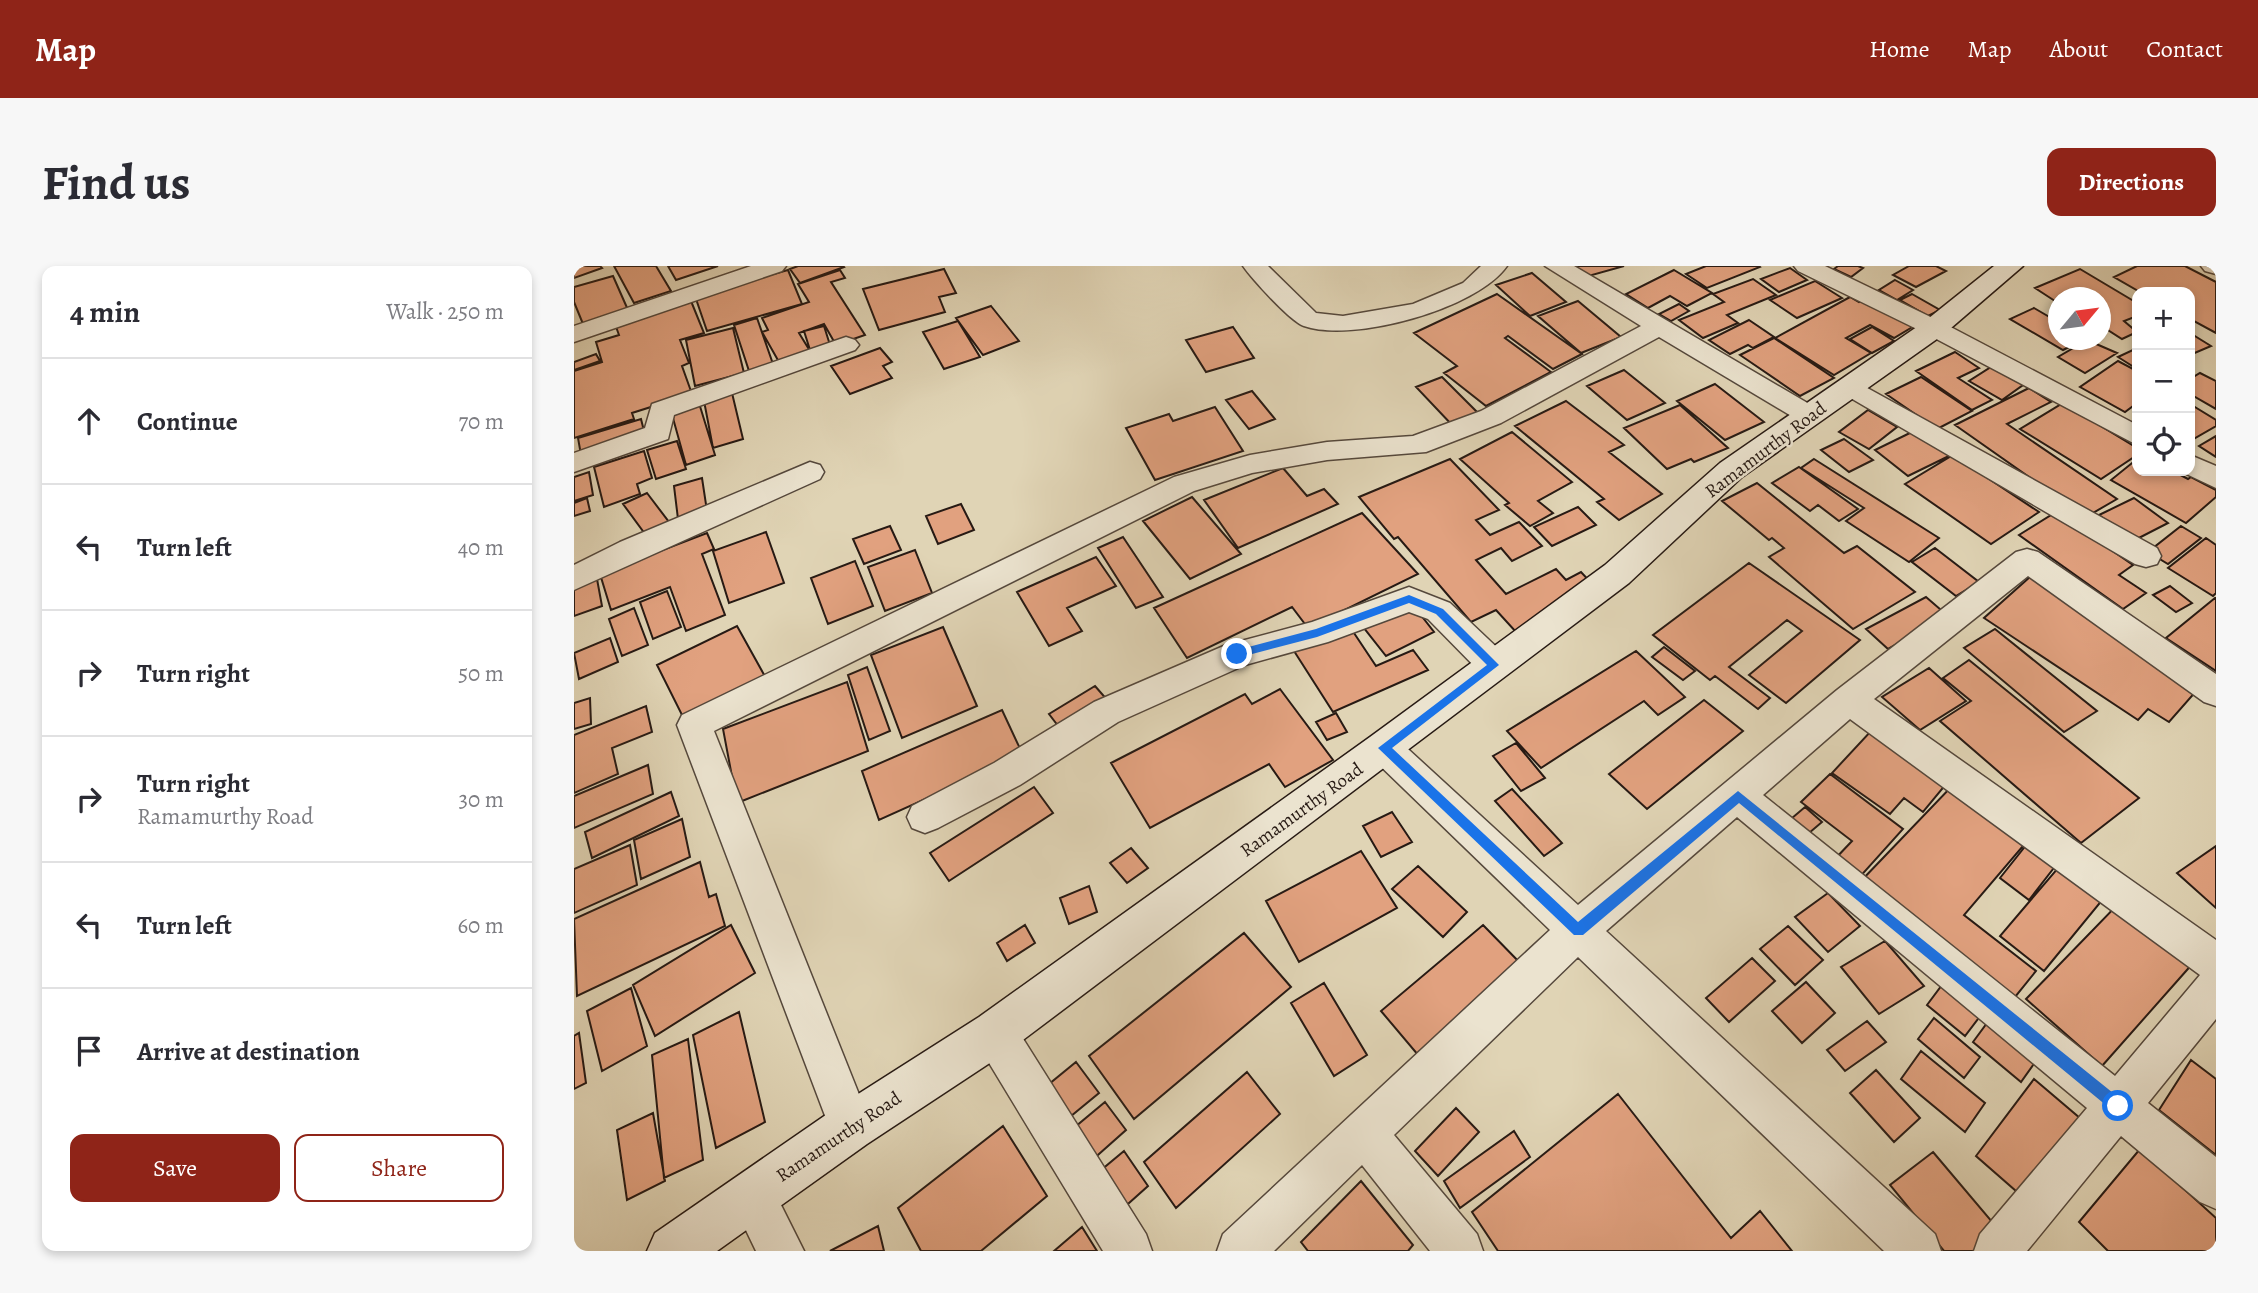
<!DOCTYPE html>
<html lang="en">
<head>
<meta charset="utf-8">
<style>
	:root { --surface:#fff; --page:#f7f7f7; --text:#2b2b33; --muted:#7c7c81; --line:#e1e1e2; --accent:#8f2418 }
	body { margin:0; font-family:Alegreya,serif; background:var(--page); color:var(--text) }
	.controls { position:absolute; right:21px; top:21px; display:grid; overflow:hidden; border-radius:14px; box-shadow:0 4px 10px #0003 }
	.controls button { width:63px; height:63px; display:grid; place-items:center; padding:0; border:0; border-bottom:2px solid var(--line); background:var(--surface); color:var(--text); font:35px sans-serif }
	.compass { position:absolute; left:1474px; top:21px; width:63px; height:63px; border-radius:50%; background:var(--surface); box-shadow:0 4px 10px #0003; rotate:61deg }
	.stop { position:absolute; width:21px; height:21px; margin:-16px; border:5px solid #1a73e8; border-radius:50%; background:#fff }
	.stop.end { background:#1a73e8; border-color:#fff; box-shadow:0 2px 7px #0008 }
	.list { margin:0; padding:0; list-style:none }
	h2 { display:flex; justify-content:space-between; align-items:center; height:91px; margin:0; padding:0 28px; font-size:30px }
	h2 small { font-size:23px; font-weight:400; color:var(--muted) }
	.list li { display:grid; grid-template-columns:46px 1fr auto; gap:21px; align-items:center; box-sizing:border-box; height:126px; padding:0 28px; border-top:2px solid var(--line) }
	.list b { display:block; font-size:26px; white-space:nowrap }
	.list p { margin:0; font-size:23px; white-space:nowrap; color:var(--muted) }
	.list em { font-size:23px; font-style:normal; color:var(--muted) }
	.actions { display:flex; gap:14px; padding:21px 28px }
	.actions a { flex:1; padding:16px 0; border:2px solid var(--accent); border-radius:14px; text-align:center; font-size:24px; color:var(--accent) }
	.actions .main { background:var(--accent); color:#fff }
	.icon { flex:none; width:38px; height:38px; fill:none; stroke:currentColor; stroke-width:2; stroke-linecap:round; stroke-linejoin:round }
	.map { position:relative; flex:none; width:1642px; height:985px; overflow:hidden; border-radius:14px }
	header { display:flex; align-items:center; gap:42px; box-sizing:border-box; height:98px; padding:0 35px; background:var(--accent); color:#fff }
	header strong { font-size:33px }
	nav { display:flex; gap:38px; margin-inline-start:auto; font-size:24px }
	.intro { display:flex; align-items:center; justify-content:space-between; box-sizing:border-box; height:168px; padding:0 42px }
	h1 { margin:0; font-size:49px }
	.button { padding:18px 32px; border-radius:14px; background:var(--accent); color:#fff; font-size:24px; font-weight:700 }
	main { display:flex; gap:42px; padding:0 42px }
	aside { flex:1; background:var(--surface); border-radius:14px; box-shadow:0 4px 10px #0003 }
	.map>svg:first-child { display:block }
</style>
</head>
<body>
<header>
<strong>Map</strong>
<nav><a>Home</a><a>Map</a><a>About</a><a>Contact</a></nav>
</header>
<div class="intro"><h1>Find us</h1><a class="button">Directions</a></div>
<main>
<aside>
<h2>4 min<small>Walk · 250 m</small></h2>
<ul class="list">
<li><svg class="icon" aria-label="ahead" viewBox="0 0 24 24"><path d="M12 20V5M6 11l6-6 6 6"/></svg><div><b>Continue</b></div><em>70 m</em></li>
<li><svg class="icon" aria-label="left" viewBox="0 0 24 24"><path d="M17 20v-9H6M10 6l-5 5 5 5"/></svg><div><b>Turn left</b></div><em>40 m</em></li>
<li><svg class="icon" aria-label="right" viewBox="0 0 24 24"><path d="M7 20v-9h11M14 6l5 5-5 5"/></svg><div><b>Turn right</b></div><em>50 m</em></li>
<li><svg class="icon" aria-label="right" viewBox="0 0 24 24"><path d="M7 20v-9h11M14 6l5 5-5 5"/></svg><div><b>Turn right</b><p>Ramamurthy Road</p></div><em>30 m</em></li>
<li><svg class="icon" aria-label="left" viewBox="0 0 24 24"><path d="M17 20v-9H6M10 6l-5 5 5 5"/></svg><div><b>Turn left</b></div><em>60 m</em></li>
<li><svg class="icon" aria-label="arrive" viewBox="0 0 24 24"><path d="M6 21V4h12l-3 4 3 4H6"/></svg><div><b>Arrive at destination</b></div></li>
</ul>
<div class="actions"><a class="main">Save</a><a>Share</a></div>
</aside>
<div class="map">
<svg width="1642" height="985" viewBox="0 0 1642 985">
	<rect width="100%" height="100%" fill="#e0d4b5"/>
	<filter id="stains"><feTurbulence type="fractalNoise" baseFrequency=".00286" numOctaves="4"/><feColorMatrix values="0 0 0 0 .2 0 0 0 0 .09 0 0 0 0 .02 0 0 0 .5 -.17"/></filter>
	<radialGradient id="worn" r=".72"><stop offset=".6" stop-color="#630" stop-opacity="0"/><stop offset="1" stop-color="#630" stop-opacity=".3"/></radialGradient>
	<path fill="#e1a17f" stroke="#271a14" stroke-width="2" d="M0 0H26L28 2 0 12Z
		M40 0H82L97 25 60 37Z
		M94 0H144L102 14Z
		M224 0H269L270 1 226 17 216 3Z
		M998 0H1050L1011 11Z
		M1132 0H1185L1186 1 1133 22 1112 8Z
		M1264 0H1284L1289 2 1277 11 1260 3Z
		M1335 0H1362L1372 5 1342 21 1319 9Z
		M1563 0H1611L1642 16V67L1616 53V26H1566L1540 11Z
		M1216 2 1233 14 1205 26 1187 13Z
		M370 3 382 27 365 31 371 46 305 64 289 23Z
		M1506 3 1563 37V50L1550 55 1563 66 1548 73 1526 59V32H1484V37L1461 22Z
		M214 4 228 38 133 65 121 30Z
		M266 4 271 12 257 16 291 69 262 79 250 58 225 67 236 85 205 96 188 66 194 64 188 52 235 36 224 18Z
		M1100 4 1138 27 1113 40 1096 30 1074 42 1052 28Z
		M958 7 992 36 956 50 922 19Z
		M39 10 54 44 9 58 0 36V21Z
		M1179 13 1202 29 1153 49 1164 57 1129 72 1105 54 1150 36 1139 28Z
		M1321 14 1339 24 1323 34 1305 24Z
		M1241 15 1268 32 1223 52 1196 34Z
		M923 28 1008 88 979 103 934 70 931 72 977 106 912 140 870 107 883 100 840 67Z
		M1338 28 1366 44 1354 50 1326 34Z
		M1276 31 1285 36 1291 33 1340 60 1320 72 1296 59 1272 72 1297 87 1260 109 1201 72Z
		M117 35 130 67 106 74 115 97 108 100 118 128 58 147 60 153 0 172V105L28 96 22 76 45 69 41 58Z
		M1004 35 1047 71 1007 87 964 50Z
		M1105 38 1115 45 1097 55 1085 48Z
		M417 40 445 75 409 89 382 52Z
		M1460 42 1484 56V74H1509L1489 84 1436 53Z
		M183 52 199 98 175 105 160 59Z
		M1175 54 1200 71 1179 82 1174 79 1156 88 1135 74Z
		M384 55 406 91 370 103 349 66Z
		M250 60 256 79 236 84 230 65Z
		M659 61 680 92 632 106 612 74Z
		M1298 61 1320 75 1298 87 1276 73Z
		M159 62 170 107 121 120 112 74Z
		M1616 67 1637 80 1616 89Z
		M1200 72 1260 112 1226 130 1166 89Z
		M1513 74 1543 87 1511 107 1484 91Z
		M306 82 318 96 309 100 318 112 276 128 257 100Z
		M1563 82V103L1544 91Z
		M1381 86 1405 102 1384 112 1418 134 1398 144 1342 105Z
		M22 88 26 95 0 104V96Z
		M1544 95 1563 105V137L1551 146 1506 121Z
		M1417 101 1449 119 1428 134 1395 115Z
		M1050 104 1091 137 1053 154 1013 120Z
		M1626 107 1642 115V143L1616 128V113Z
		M868 111 906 149 879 160 842 121Z
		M1347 111 1398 145 1363 163 1312 128Z
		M1141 118 1190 156 1151 174 1103 135Z
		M1455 122 1477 136 1433 158 1543 233 1512 251 1381 159Z
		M678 125 701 153 675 163 652 134Z
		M158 127 169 173 139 182 130 135Z
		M992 135 1050 179 1035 186 1088 228 1045 254 1023 236 1030 233 941 160Z
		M125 137 141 189 112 199 97 145Z
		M1489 137 1563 182V189L1527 213 1446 163Z
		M1616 138 1642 154V160L1616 175Z
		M1106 139 1154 182 1120 196 1117 193 1093 203 1050 162Z
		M641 141 669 185 581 214 552 162 595 148 599 155Z
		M1294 144 1323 161 1295 183 1265 166Z
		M67 153 71 169 7 189 4 172Z
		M1342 164 1377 189 1334 210 1301 184Z
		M938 166 998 216 964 235 979 247 956 260 931 239 935 237 886 193Z
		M1642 170V191L1625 180Z
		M1270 173 1299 194 1275 206 1247 184Z
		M103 175 112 203 82 213 73 184Z
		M70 185 78 212 63 218 66 228 30 241 20 201Z
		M1379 189 1465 246 1417 278 1331 218Z
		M876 193 925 244 902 254 916 269 945 256 968 280 938 295 927 282 902 294 932 328 982 303 992 314 1007 306 1021 321 942 366 922 344 897 356 824 271 820 273 785 231Z
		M1240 193 1365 272 1335 296 1272 255 1290 242 1227 202Z
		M1563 193V205H1599L1614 213 1617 211 1642 224V231L1612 257 1537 214Z
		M1225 201 1284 243 1265 255 1244 239 1236 245 1198 217Z
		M709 202 733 230 750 223 764 238 664 282 630 234Z
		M15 206 19 229 0 235V211Z
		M128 212 133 245 104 253 100 220Z
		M1183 217 1270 287 1283 280 1341 326 1279 363 1195 291 1210 282 1198 272 1195 274 1148 235Z
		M73 227 98 260 74 272 49 238Z
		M618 231 667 288 616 313 569 255Z
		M13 232 16 245 0 250V237Z
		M1560 232 1594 257 1559 275 1525 249Z
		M387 238 400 264 364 278 352 250Z
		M1004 241 1022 259 978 280 960 261Z
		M1482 246 1559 299 1545 309 1572 327 1549 343 1445 269Z
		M788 247 844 308 734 362 718 341 613 392 580 342Z
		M316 260 327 284 290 298 279 273Z
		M1607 260 1627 272 1594 298 1574 286Z
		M192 266 210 317 155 337 139 285Z
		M133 267 140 283 128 288 151 349 112 365 96 321 37 344 26 308Z
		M549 271 589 331 562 342 524 282Z
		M1632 272 1642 279V327L1639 330 1594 302Z
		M1361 282 1405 316 1382 330 1338 296Z
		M341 284 358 327 311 345 294 301Z
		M522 291 542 320 493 342 508 365 475 380 443 326Z
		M281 295 299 340 254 358 237 312Z
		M1175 297 1286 374 1212 437 1175 409 1228 365 1213 354 1155 401 1196 432 1184 443 1141 410 1136 414 1079 369Z
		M1457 310 1624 423 1595 456 1574 443 1564 454 1410 352Z
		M23 313 28 340 0 350V321Z
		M1596 320 1618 337 1602 346 1579 329Z
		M93 325 107 361 79 373 66 336Z
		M1352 331 1374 350 1314 383 1292 363Z
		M1641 332H1642V405L1592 372Z
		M839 339 860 366 812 390 790 362Z
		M60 342 74 379 48 390 35 353Z
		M163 360 193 414 111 455 83 399Z
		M369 361 403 440 328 472 297 389Z
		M776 361 802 400 839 384 854 404 759 446 720 385Z
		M1421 363 1523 445 1490 466 1390 382Z
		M36 372 44 396 5 413 0 387Z
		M1090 381 1121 405 1109 414 1078 391Z
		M1062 385 1111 431 1084 449 1070 435 967 502 933 465Z
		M1395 394 1565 532 1507 577 1366 455 1397 435 1369 412Z
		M293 401 316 465 295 474 274 409Z
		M1355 402 1392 435 1346 464 1308 431Z
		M273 416 294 485 163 537 149 463Z
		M521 420 535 436 488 465 475 448Z
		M706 423 759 494 711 521 695 498 576 562 537 497 671 428 678 438Z
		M16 432 17 458 0 463V437Z
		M1130 434 1169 465 1073 543 1035 508Z
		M72 440 78 466 38 482 44 508 0 527V469Z
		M428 444 449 489 305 554 288 505Z
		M762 447 773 466 753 474 742 456Z
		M1297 465 1373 517 1349 546 1330 532 1316 548 1258 507Z
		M942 477 971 512 947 525 919 490Z
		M74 499 79 528 0 562V530Z
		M1256 508 1329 563 1284 613 1260 594 1278 575 1227 536Z
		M1378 520 1455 573 1390 649 1462 705 1437 736 1286 616Z
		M460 521 479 547 375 615 356 587Z
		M938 523 988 577 970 590 921 535Z
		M97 526 105 550 18 592 11 566Z
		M1231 541 1248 556 1228 573 1211 558Z
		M818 546 838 576 807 591 789 560Z
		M108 553 116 591 67 613 60 574Z
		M1457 573 1486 594 1455 634 1426 612Z
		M56 579 63 619 0 647V603Z
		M1642 580V642L1603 607Z
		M557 582 574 602 553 617 536 597Z
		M787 585 823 642 725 696 692 635Z
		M1490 595 1534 627 1470 705 1426 670Z
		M126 596 135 631 142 628 151 660 3 730 0 653Z
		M844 600 893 646 869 671 818 623Z
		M515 620 523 646 495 658 486 632Z
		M1254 627 1286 660 1254 686 1221 651Z
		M1546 636 1620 696 1528 800 1452 733Z
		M157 659 181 707 81 770 59 719Z
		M451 659 461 677 433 695 423 677Z
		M909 659 953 704 850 796 807 745Z
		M1214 660 1249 694 1221 719 1186 683Z
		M670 667 717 721 560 853 515 790Z
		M1311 675 1350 720 1305 748 1267 701Z
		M1178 692 1201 715 1155 756 1132 732Z
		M1232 716 1261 747 1228 777 1198 745Z
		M750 717 793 789 760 810 717 737Z
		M1368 719 1407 749 1391 770 1353 739Z
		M57 722 73 780 28 805 13 745Z
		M165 746 191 856 142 882 119 769Z
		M1360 752 1406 791 1390 812 1344 773Z
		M1416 753 1464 792 1447 816 1399 776Z
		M1293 755 1312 776 1271 805 1253 784Z
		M5 767 12 817 0 823V770Z
		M114 773 129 894 90 912 78 789Z
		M1347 785 1411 837 1391 866 1327 813Z
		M1617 794 1642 813V889L1585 844Z
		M502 796 525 827 491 855 469 823Z
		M1302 804 1346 852 1320 876 1276 827Z
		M673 806 706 848 602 942 570 896Z
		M1460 813 1507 853 1450 932 1402 890Z
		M1044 828 1157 972 1186 945 1218 985H924L898 946Z
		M531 836 552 864 516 896 495 866Z
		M882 842 905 866 864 910 841 885Z
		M79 847 91 915 53 934 43 864Z
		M429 860 473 930 407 985H347L324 942Z
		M940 865 956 891 886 942 870 915Z
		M1566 883 1642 952V985H1534L1505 956Z
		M550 885 574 920 545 946 520 910Z
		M1359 886 1425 964 1399 985H1370L1316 919Z
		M787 915 839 979 834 985H734L727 976Z
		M304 960 310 985H256Z
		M508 961 523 985H480Z"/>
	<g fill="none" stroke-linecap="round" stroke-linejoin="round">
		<defs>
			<path id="street" d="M177 0H212L208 5 0 76V60Z
				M669 0H694L742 47 769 50 839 38 889 17 907 0H933C903 43 779 77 730 60 717 56 678 13 669 0Z
				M971 0H1000L1242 142 1246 148 1242 154 1233 157 1224 154 1085 71 927 157 852 186 753 194 678 207 620 225 140 465 298 861 291 876 276 883 261 876 103 459 108 449 600 211 676 189 753 176 839 170 907 145 1067 60Z
				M1220 0H1251L1369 57 1563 159V179L1351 67 1224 5Z
				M1627 0H1642V8L1631 5Z
				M272 71 281 74 285 79 281 84 100 149 94 173 0 206V187L71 162 78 138Z
				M1277 113 1583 282 1587 290 1583 298 1572 301 1561 298 1268 127 1264 121 1268 115Z
				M1616 189 1642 200V222L1606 205H1616Z
				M236 196 246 199 250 206 246 213 0 324V299L46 276Z
				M1453 283 1464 286 1642 408V440L1630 436 1454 310 1300 433 1642 674V753L1574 837 1642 891V943L1626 936 1547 870 1453 985H1400L1406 968 1513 842 1163 551 1032 665 1361 968 1367 985H1310L1004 691 820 869 903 968 909 985H856L788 899 700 985H643L649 968 976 664 798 492 793 482 798 472 810 467 822 472 1004 639 1263 424 1442 286ZM1276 453 1626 709 1541 810 1189 529Z
				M835 321 876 337 932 390 936 399 932 408 920 412 908 408 854 353 835 346 754 376 671 399 544 456 446 519 364 562 351 567 338 562 333 551 338 540 420 497 520 436 652 379 738 356Z
				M421 746 436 752 572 968 578 985H529L406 782 400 767 406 752Z
				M178 906 194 913 230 985H182L155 929 162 913Z"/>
			<path id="secondary" d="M1420 0H1449L1370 68 1168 211 1055 317 437 783 293 878 143 985H73L81 967 259 844 405 751 796 471 1031 299 1146 197 1350 56Z"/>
		</defs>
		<use href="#street" stroke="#55483c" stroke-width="3"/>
		<use href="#secondary" stroke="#271a14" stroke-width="3"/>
		<use href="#street" fill="#ebe3cf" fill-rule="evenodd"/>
		<use href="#secondary" fill="#ebe3cf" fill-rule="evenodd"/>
	</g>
	<path fill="#1a73e8" d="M835 329 869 343 925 399 818 482 1004 656 1164 525 1549 835V845H1539L1165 537 1009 669H1000L804 482 913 399 862 348 835 337 743 371 663 392 657 388 663 384 742 363Z"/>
	<g text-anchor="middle" stroke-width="5" stroke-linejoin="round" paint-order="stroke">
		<g font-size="19" fill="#271a14" stroke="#ebe3cf">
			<text transform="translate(1191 183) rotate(-37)" y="7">Ramamurthy Road</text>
			<text transform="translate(727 543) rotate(-36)" y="7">Ramamurthy Road</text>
			<text transform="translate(264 870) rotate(-34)" y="7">Ramamurthy Road</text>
		</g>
	</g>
	<rect width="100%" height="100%" filter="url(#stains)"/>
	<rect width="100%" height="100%" fill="url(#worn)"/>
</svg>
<div class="controls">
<button>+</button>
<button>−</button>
<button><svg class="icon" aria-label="locate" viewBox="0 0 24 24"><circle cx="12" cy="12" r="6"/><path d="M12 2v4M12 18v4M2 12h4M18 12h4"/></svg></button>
</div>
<svg class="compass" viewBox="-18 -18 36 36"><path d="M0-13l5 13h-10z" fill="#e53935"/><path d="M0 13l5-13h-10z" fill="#7c7c81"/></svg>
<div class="stop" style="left:1544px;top:840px"></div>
<div class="stop end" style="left:663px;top:388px"></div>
</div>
</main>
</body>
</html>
